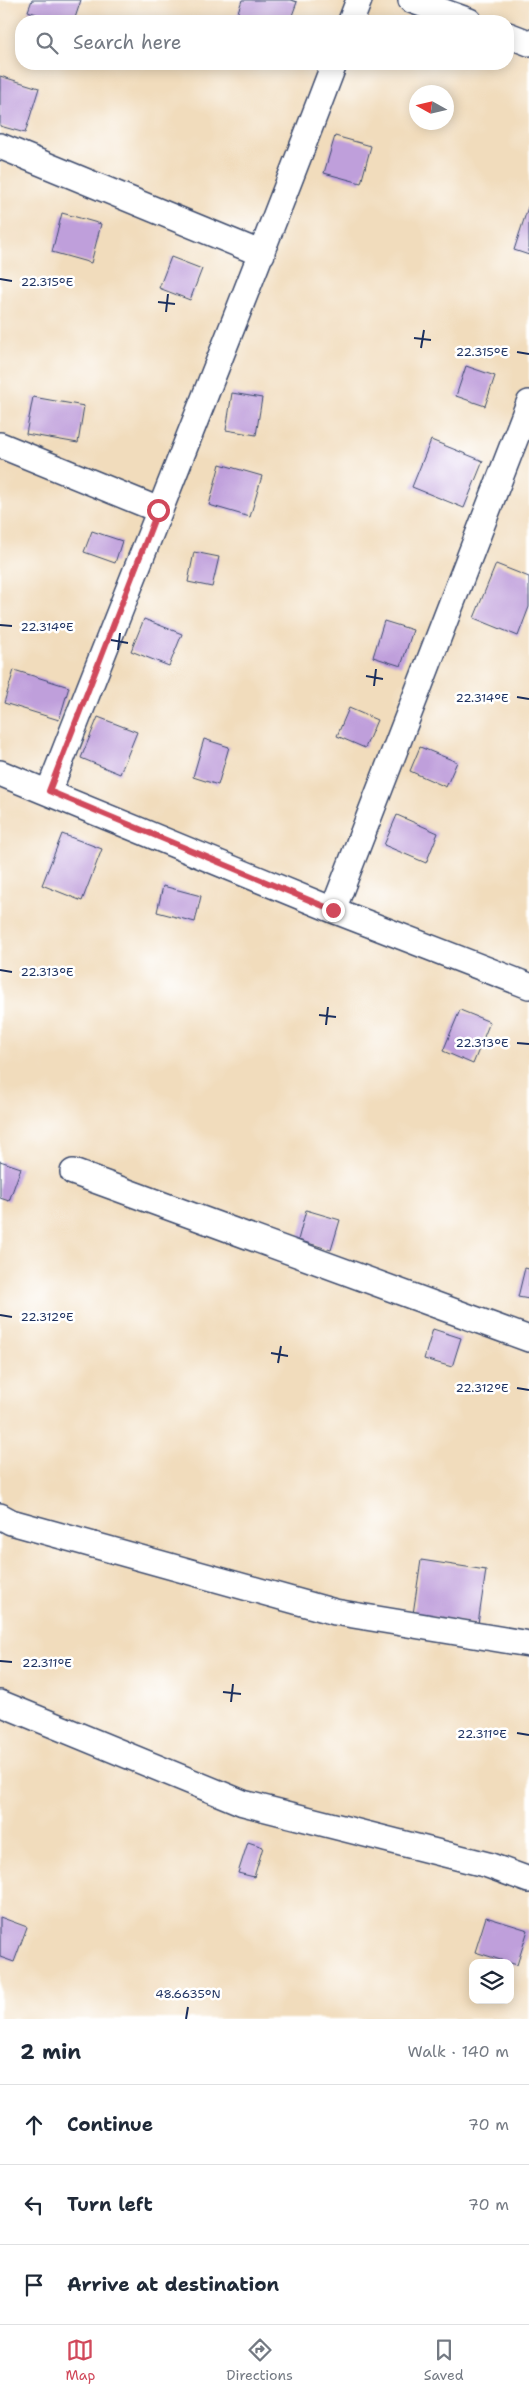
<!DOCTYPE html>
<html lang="en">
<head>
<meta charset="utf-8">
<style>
	:root { --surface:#fff; --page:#f2f2f3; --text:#1f2937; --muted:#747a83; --line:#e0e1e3; --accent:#d1495b }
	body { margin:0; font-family:"Shantell Sans",sans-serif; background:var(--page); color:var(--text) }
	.controls { position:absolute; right:15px; bottom:15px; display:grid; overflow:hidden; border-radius:10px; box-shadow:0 2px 12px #0003 }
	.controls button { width:45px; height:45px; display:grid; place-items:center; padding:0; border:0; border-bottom:1px solid var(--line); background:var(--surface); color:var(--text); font:25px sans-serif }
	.compass { position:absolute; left:409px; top:85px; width:45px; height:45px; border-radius:50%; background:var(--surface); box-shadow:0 2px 12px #0003; rotate:278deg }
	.stop { position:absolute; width:15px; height:15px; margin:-11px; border:4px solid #d1495b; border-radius:50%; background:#fff }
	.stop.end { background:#d1495b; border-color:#fff; box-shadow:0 1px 5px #0008 }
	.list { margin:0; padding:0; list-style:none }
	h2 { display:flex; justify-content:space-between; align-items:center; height:65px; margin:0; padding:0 20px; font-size:21px }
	h2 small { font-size:16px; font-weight:400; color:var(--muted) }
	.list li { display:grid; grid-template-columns:32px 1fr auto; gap:15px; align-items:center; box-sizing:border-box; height:80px; padding:0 20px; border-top:1px solid var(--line) }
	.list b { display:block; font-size:19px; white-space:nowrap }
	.list em { font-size:16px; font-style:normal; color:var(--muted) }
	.icon { flex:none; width:28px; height:28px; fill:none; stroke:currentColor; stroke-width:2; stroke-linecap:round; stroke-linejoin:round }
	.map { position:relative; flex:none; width:529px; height:2019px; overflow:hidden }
	.search { position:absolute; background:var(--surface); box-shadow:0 2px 12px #0003; left:15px; right:15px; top:15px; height:55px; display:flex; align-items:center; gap:12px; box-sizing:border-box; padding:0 18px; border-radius:20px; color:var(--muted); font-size:19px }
	.sheet { height:305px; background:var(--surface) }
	nav { display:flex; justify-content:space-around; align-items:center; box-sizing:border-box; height:70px; border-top:1px solid var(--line); background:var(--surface); font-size:14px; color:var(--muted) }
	nav a { display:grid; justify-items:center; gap:2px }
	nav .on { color:var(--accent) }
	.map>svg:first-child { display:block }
</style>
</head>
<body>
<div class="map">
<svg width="529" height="2019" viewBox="0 0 529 2019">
	<rect width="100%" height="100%" fill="#fff"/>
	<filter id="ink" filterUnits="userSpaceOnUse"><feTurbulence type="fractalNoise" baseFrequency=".02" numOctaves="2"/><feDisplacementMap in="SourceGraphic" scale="10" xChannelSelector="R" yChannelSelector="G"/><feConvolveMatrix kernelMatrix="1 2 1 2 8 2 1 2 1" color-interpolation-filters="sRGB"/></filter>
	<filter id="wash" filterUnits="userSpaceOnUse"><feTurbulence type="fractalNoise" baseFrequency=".0096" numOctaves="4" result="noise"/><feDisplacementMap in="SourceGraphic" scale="20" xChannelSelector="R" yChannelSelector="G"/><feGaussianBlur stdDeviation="1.12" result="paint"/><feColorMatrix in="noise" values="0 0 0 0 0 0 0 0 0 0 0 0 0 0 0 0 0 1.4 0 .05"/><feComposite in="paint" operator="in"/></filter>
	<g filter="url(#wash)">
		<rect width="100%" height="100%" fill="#f1dcbc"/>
		<g id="blocks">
			<path fill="#bf9fdb" d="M32 0H81L74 21H56L28 11Z
				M242 0H291L297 2 290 21H235Z
				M0 76 39 88 25 133 0 126Z
				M335 136 371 146 361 183 324 173Z
				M529 204V255L514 250Z
				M62 213 101 224 91 263 52 252Z
				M171 257 202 269 190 300 159 288Z
				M466 366 495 376 485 406 456 396Z
				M232 393 262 398 256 435 226 430Z
				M33 397 84 406 78 443 26 434Z
				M431 440 483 461 464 508 412 487Z
				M220 464 262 476 250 517 209 505Z
				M92 531 122 541 115 563 84 552Z
				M194 552 219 557 212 587 188 582Z
				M496 564 529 577V607L518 636 474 618Z
				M144 619 182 634 169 666 131 651Z
				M384 621 413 630 401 666 373 657Z
				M14 670 69 687 59 720 4 703Z
				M349 708 377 720 365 748 337 736Z
				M98 717 137 732 120 774 81 758Z
				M204 739 229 747 218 785 193 777Z
				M420 747 457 762 446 787 410 771Z
				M397 815 438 833 426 863 384 845Z
				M62 834 102 849 82 901 42 885Z
				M163 886 201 896 195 922 157 912Z
				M460 1010 490 1022 473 1064 443 1051Z
				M0 1161 21 1168 9 1201 0 1198Z
				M306 1210 340 1220 331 1250 298 1240Z
				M525 1268 529 1269V1299L518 1297Z
				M433 1329 461 1338 452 1367 424 1359Z
				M421 1560 486 1570 478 1624 413 1614Z
				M248 1842 263 1847 254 1877 238 1873Z
				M0 1917 27 1927 14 1962 0 1957Z
				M486 1917 528 1930 517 1965 475 1952Z"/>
		</g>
	</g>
	<g filter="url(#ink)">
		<use href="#blocks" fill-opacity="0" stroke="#3b496c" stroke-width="1"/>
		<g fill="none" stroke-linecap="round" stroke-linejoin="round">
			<defs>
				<path id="street" d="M411 0 469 21
					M351 21 359 0
					M508 35 529 43
					M0 146 262 254
					M0 445 159 510
					M0 773 333 910 529 986
					M49 791C144 548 242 307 334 64
					M333 910 529 403
					M73 1172 529 1339
					M0 1516 11 1522 335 1612 529 1644
					M0 1703 243 1803 488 1865 529 1880"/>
			</defs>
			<use href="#street" stroke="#3b496c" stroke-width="28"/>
			<use href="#street" stroke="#fff" stroke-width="25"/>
		</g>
	</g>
	<g fill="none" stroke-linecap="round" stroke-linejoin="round" filter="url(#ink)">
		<path stroke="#d1495b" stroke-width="6" d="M158 510 49 791 333 910"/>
	</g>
	<path fill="none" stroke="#1b2f5e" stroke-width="2" d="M0 279 12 281M158 302 175 304M166 312 168 294M414 338 431 340M421 348 424 330M517 352 529 354M0 625 12 626M111 640 128 643M118 650 120 633M366 676 383 679M374 686 376 669M517 697 529 699M0 970 12 972M319 1015 336 1017M326 1025 328 1007M517 1043 529 1044M0 1315 12 1317M271 1353 288 1356M278 1363 281 1346M517 1388 529 1390M0 1661 12 1662M223 1692 241 1694M231 1702 233 1684M517 1733 529 1735M186 2019 188 2007"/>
	<g font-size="12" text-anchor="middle" fill="#1b2f5e" stroke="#fff" stroke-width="5" stroke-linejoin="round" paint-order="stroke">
		<text x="47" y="286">22.315°E</text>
		<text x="482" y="356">22.315°E</text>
		<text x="47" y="631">22.314°E</text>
		<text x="482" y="702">22.314°E</text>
		<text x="47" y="976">22.313°E</text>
		<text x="482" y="1047">22.313°E</text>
		<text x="47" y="1321">22.312°E</text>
		<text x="482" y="1392">22.312°E</text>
		<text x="47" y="1667">22.311°E</text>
		<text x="482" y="1738">22.311°E</text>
		<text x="188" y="1998">48.6635°N</text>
	</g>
</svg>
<div class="controls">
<button><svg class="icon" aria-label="layers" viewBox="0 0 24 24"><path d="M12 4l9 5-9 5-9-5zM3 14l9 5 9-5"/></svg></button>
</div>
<svg class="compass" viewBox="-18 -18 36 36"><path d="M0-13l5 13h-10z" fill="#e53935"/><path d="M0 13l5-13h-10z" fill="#747a83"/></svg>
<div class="stop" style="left:158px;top:510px"></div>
<div class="stop end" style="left:333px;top:910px"></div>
<div class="search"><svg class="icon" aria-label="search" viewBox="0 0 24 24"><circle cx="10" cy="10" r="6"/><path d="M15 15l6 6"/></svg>Search here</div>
</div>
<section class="sheet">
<h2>2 min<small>Walk · 140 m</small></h2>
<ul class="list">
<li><svg class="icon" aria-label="ahead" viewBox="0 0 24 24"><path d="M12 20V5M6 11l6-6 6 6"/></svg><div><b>Continue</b></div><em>70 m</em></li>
<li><svg class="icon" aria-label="left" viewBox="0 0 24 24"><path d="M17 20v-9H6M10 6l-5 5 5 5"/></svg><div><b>Turn left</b></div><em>70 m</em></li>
<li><svg class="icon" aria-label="arrive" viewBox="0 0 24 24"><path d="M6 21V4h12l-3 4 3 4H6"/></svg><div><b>Arrive at destination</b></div></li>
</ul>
</section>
<nav>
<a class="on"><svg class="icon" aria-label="map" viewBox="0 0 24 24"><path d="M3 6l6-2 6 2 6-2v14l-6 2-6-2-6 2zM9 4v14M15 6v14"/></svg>Map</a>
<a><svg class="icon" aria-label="directions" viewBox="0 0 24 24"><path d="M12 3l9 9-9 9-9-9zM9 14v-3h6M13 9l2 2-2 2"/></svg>Directions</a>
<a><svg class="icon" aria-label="saved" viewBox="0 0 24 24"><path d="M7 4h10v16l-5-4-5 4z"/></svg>Saved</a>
</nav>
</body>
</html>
